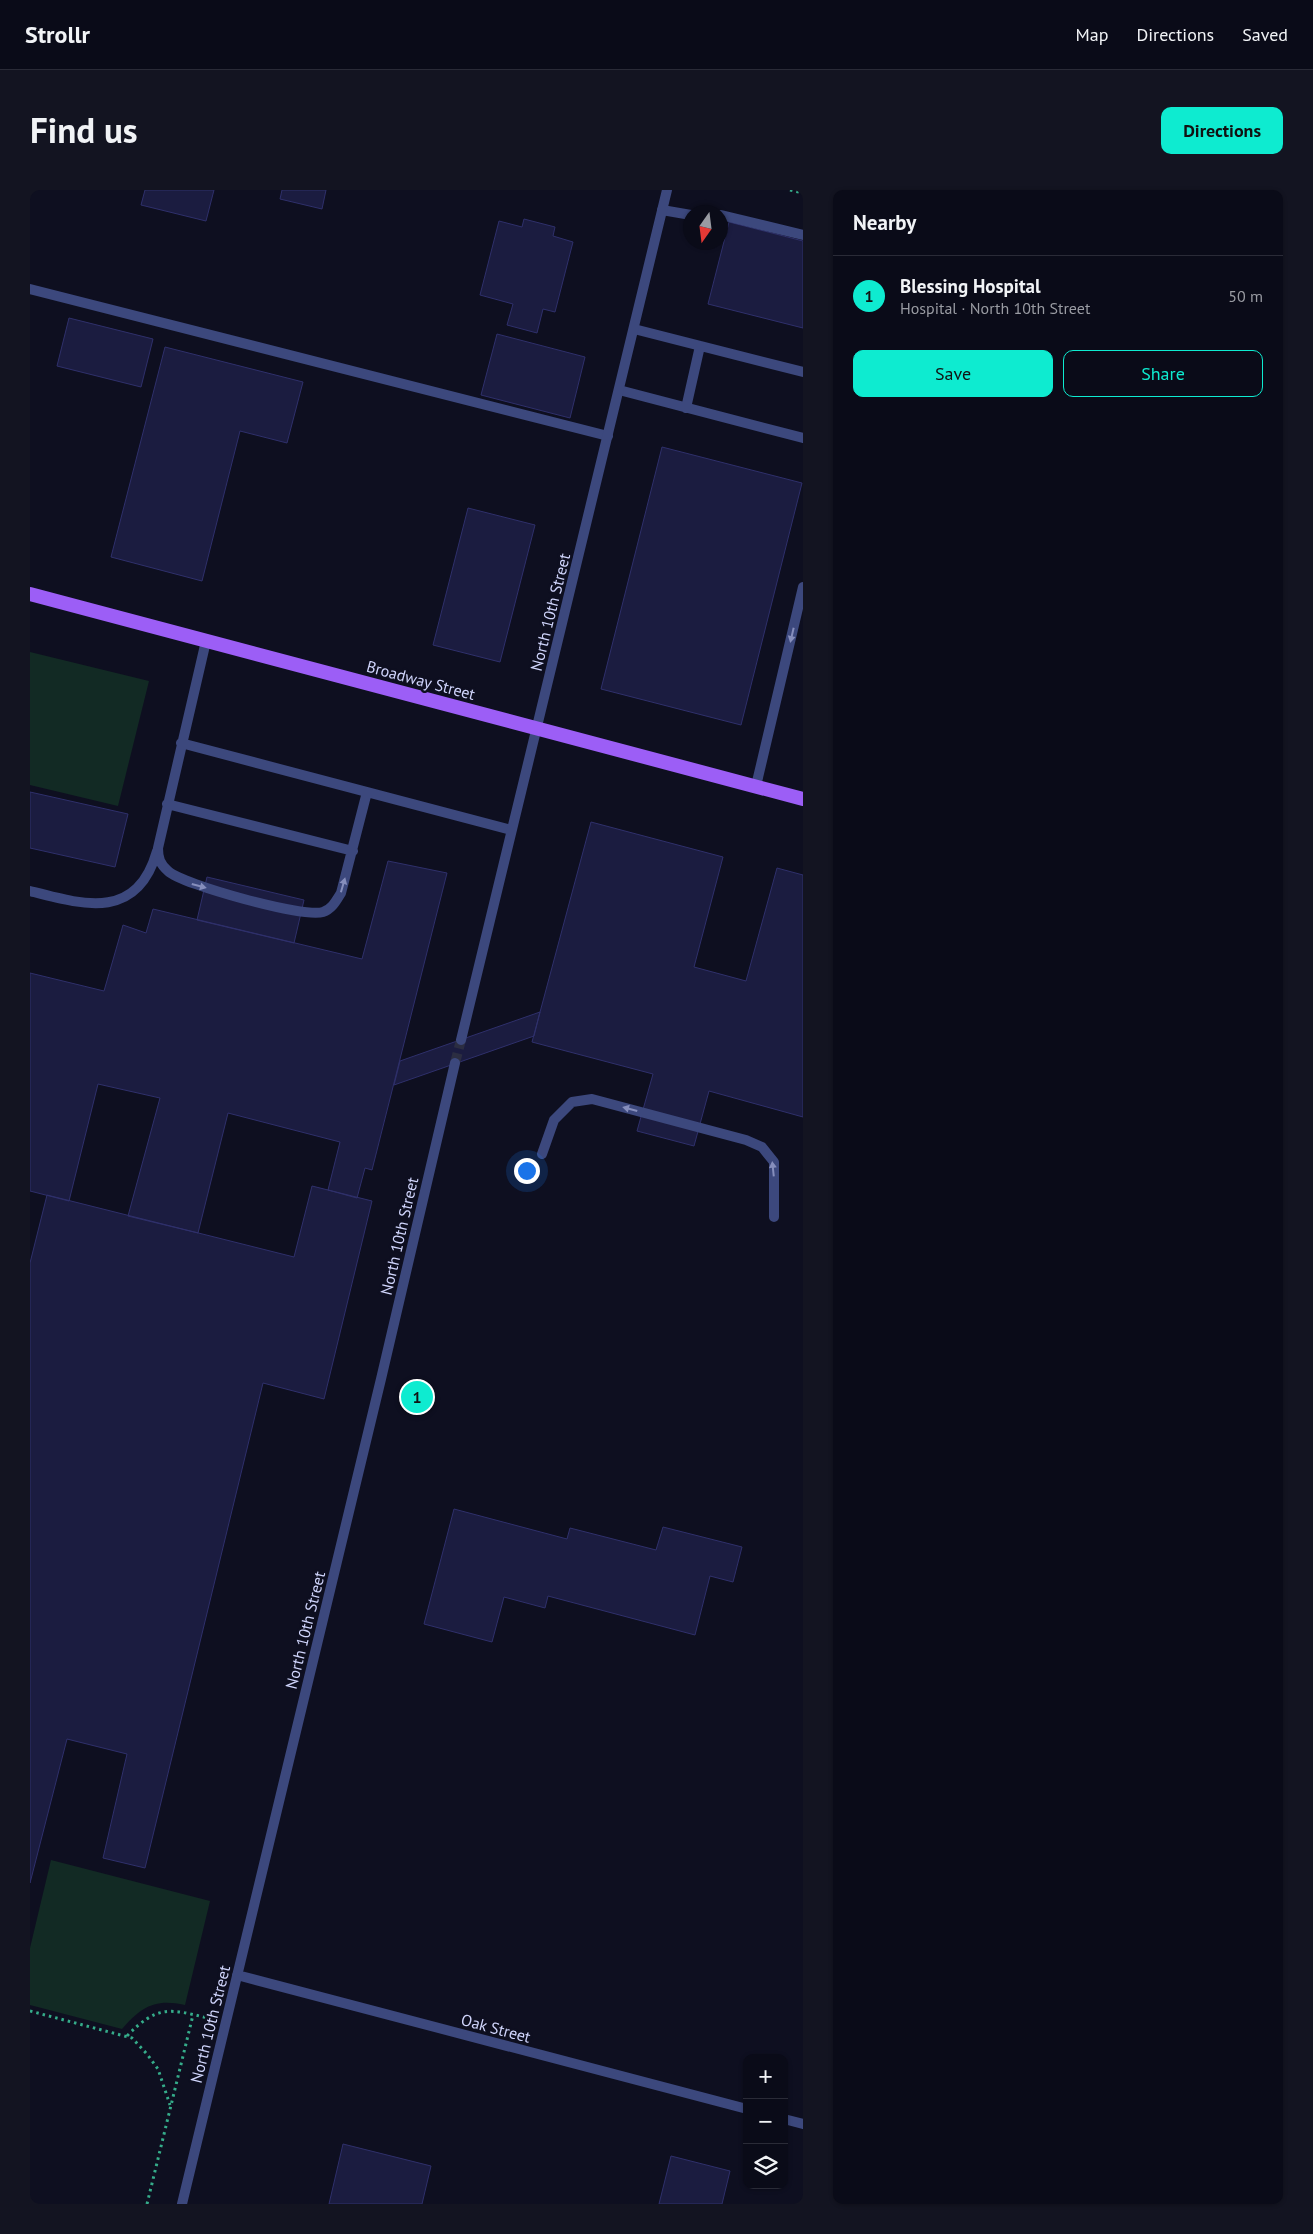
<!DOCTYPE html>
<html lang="en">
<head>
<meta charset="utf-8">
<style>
	:root { --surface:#0a0b18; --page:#131421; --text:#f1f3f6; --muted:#999ba2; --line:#2a2b37; --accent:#0eebd0 }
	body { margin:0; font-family:"PT Sans",sans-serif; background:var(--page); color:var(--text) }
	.controls { position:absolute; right:15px; bottom:15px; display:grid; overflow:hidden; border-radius:10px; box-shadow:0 1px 4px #0004 }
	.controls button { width:45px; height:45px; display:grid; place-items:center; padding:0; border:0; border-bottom:1px solid var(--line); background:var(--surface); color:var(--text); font:25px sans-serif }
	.compass { position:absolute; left:653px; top:15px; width:45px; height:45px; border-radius:50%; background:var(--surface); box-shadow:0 1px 4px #0004; rotate:194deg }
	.you { position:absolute; left:496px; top:980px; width:18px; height:18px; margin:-12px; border:4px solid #fff; border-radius:50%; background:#1a73e8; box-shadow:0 0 0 8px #1a73e833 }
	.badge { display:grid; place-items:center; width:32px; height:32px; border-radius:50%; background:var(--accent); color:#111; font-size:16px; font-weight:700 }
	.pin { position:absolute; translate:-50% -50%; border:2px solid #fff; box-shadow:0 1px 5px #0006 }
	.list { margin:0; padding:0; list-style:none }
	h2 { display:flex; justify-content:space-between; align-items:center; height:65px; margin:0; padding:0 20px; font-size:21px }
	h2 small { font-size:16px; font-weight:400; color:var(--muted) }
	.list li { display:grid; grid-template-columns:32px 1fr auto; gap:15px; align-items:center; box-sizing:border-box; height:80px; padding:0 20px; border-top:1px solid var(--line) }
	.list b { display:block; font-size:19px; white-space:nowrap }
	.list p { margin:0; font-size:16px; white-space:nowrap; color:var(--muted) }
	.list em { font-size:16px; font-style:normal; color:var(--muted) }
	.actions { display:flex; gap:10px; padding:15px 20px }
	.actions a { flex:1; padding:11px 0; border:1px solid var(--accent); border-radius:10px; text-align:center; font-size:18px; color:var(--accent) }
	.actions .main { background:var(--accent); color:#111 }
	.icon { flex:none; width:28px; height:28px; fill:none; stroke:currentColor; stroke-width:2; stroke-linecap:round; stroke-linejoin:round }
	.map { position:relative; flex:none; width:773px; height:2014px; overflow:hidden; border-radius:10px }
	header { display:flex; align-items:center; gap:30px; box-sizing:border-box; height:70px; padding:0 25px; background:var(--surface); border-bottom:1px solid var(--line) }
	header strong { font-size:24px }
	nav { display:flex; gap:28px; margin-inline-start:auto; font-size:18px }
	.intro { display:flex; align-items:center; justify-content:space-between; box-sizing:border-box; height:120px; padding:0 30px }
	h1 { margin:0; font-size:35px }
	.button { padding:12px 22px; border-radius:10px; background:var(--accent); color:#111; font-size:18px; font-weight:700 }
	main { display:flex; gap:30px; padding:0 30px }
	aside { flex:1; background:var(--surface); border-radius:10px; box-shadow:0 1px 4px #0004 }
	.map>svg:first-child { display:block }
</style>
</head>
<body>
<header>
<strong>Strollr</strong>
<nav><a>Map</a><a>Directions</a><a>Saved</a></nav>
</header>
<div class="intro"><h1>Find us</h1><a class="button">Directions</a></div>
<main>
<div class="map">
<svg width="773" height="2014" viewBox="0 0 773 2014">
	<rect width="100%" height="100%" fill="#0e0f20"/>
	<path fill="#122a24" d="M0 462 119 491 88 616 0 595Z
		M21 1670 180 1711 155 1815C125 1808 111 1817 92 1839L0 1815V1758Z"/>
	<path fill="#1b1c40" stroke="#2f306b" d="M115 0H184L176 31 111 15Z
		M252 0H296L292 19 250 9Z
		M494 29 525 37 523 46 543 52 525 122 513 119 507 143 477 135 483 114 450 105 469 31 492 37Z
		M699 32 773 51V138L678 114Z
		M39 128 123 149 111 197 27 176Z
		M467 144 555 167 540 228 451 205Z
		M135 157 273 192 257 253 210 241 172 391 81 367Z
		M632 257 772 293 711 535 571 499Z
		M438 318 505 335 470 472 403 455Z
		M0 602 98 624 85 677 0 658Z
		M561 632 693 667 664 777 716 791 747 678 773 685V927L679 901 664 956 607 941 623 884 502 852Z
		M358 671 417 683 342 980 335 978 327 1008 298 1000 310 952 198 923 168 1043 98 1026 130 908 68 894 39 1011 0 1001V783L74 801 93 735 116 743 123 719 332 769Z
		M177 687 274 710 264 753 167 730Z
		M510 822 504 846 364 895 370 871Z
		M282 996 342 1011 294 1209 233 1193 115 1678 73 1668 97 1564 37 1549 0 1693V1073L17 1005 264 1067Z
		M424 1319 537 1349 540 1338 626 1360 633 1337 712 1357 703 1392 680 1386 665 1445 518 1406 515 1418 474 1407 462 1452 394 1434Z
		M313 1954 401 1976 392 2014H299Z
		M641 1966 700 1981 692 2014H629Z"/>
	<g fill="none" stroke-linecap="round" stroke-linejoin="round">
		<path stroke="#2b2d41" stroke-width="10" stroke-dasharray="10 5" stroke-linecap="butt" d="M425 873 431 850"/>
		<path stroke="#35ac8a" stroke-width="3" stroke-dasharray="2.5 4" stroke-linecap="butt" d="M760 0 773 3
			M0 1821 102 1848 117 1864 128 1879 140 1915
			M97 1846C126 1816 139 1818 177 1828
			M117 2014 163 1825"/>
		<path stroke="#3c487d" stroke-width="10" d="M632 20 661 25
			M691 25 773 45
			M0 99 578 246
			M604 139 773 182
			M589 200 773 248
			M656 218 670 156
			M176 451 128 658C128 668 130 674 138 681 153 695 274 728 293 722 302 719 306 711 311 703L337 602
			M151 553 481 640
			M726 596 773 397
			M137 614 323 661
			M0 701C54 715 107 731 127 661
			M512 964 524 930 542 912 562 909 716 950 732 957 744 972V1027"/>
		<path stroke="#3c487d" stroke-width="10" d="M431 850 637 0
			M207 1785 717 1919
			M754 1929 773 1934
			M152 2014 351 1189 425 873"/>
		<path stroke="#9c5ef6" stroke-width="14" d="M0 404 773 609"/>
	</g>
	<defs><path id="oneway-solid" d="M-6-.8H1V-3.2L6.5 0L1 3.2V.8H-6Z" transform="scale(1.25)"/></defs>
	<g fill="#868ebc">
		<use href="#oneway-solid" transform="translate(762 445) rotate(103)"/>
		<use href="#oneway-solid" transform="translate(313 695) rotate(-74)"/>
		<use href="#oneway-solid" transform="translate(169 696) rotate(15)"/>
		<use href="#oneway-solid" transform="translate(600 919) rotate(-165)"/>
		<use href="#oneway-solid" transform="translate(743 979) rotate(-96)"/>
	</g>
	<g text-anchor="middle" stroke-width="5" stroke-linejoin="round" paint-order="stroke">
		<g font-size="16" fill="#d0d5fc" stroke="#0e0f20">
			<text transform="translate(520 422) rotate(-76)" y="6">North 10th Street</text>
			<text transform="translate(391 490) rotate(15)" y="6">Broadway Street</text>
			<text transform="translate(369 1046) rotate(-77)" y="6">North 10th Street</text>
			<text transform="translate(275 1440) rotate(-76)" y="6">North 10th Street</text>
			<text transform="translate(180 1834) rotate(-76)" y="6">North 10th Street</text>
			<text transform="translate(466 1838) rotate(15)" y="6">Oak Street</text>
		</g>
	</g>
</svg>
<div class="controls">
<button>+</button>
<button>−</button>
<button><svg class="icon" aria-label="layers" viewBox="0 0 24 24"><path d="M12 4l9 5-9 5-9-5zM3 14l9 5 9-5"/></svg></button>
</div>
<svg class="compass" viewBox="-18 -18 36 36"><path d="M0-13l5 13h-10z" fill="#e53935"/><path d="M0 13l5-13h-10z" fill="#999ba2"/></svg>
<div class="you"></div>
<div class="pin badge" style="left:387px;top:1207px">1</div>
</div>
<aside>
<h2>Nearby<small></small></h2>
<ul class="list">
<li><span class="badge">1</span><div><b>Blessing Hospital</b><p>Hospital · North 10th Street</p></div><em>50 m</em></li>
</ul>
<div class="actions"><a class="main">Save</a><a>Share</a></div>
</aside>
</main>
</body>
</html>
